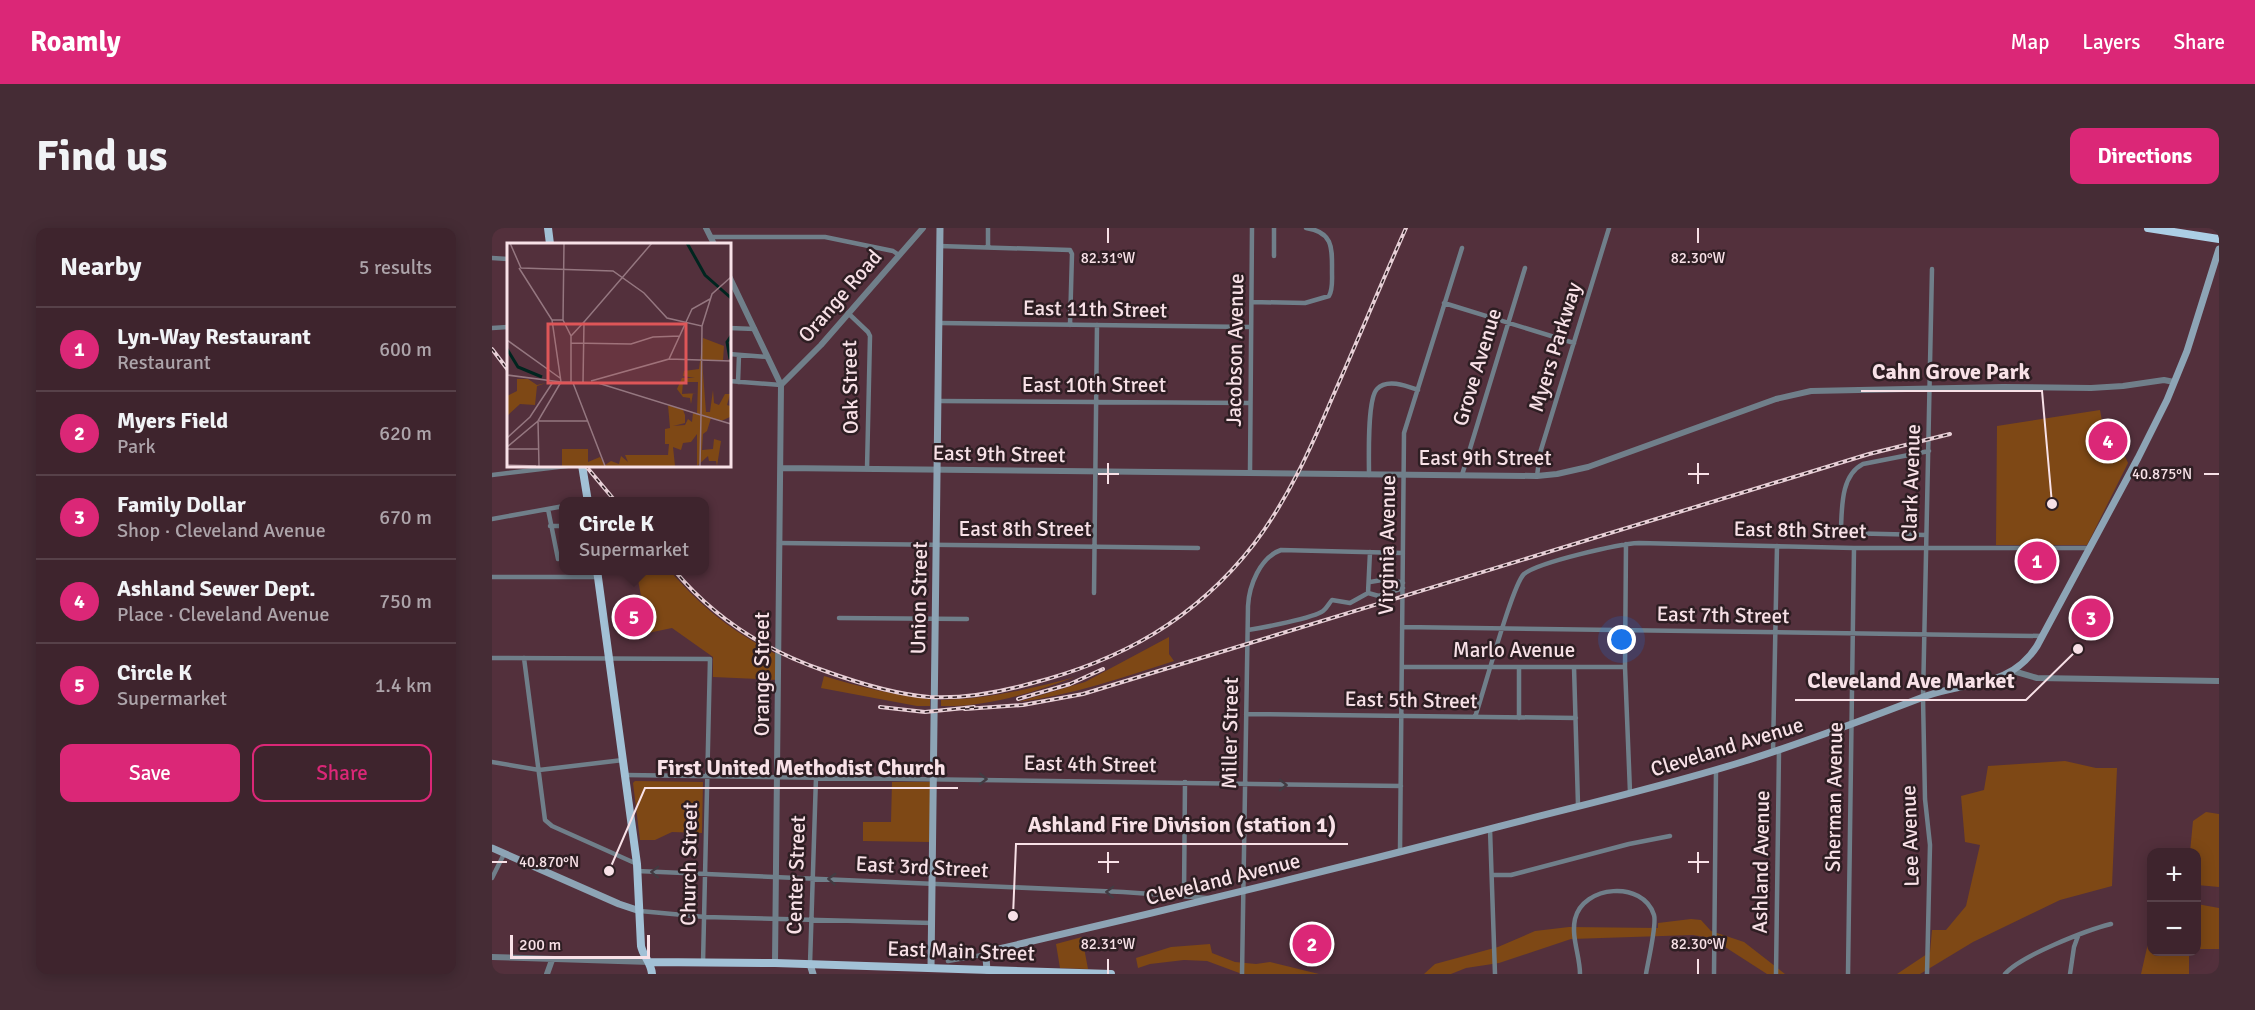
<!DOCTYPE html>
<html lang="en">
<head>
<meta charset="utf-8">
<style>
	:root { --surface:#3e242d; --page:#452c35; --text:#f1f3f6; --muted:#ada4aa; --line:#574149; --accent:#db2777 }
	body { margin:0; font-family:Signika,sans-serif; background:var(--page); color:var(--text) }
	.controls { position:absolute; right:18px; bottom:18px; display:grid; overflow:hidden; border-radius:12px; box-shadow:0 3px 15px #0003 }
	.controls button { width:54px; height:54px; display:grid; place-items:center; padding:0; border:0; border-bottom:2px solid var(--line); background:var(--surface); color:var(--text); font:30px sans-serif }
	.scale { position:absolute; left:18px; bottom:15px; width:140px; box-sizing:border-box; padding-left:6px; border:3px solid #f8e1e7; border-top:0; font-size:16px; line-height:21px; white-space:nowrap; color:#f8e1e7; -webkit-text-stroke:4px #2e1e23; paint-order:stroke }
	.you { position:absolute; left:1130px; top:412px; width:21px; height:21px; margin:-15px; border:4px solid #fff; border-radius:50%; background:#1a73e8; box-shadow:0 0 0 9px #1a73e833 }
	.badge { display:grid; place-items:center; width:39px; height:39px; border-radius:50%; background:var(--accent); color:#fff; font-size:20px; font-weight:700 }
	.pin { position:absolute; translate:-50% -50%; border:3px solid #fff; box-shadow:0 2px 6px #0006 }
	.popup { position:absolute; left:67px; top:269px; width:150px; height:78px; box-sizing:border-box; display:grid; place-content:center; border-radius:12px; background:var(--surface); filter:drop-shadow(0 2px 4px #0005); font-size:20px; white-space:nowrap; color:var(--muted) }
	.popup b { font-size:22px; color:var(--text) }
	.popup::after { content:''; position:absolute; left:50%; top:100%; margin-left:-12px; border:12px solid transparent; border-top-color:var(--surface) }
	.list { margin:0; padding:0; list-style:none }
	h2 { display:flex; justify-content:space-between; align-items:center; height:78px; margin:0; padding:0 24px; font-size:26px }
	h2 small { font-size:20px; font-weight:400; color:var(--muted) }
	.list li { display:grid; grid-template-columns:39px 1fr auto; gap:18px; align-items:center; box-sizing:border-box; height:84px; padding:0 24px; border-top:2px solid var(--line) }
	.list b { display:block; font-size:22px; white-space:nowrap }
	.list p { margin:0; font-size:20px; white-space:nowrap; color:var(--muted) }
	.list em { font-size:20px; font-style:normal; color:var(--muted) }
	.actions { display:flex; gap:12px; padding:18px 24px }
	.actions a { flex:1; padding:14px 0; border:2px solid var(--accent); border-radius:12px; text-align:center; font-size:21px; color:var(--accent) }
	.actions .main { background:var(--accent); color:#fff }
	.map { position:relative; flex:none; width:1727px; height:746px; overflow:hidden; border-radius:12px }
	header { display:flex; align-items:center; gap:36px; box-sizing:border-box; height:84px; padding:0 30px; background:var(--accent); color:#fff }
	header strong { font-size:28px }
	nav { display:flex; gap:33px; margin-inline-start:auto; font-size:21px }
	.intro { display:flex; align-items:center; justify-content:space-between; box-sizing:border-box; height:144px; padding:0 36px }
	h1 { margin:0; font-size:42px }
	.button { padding:15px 27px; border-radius:12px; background:var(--accent); color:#fff; font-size:21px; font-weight:700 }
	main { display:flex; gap:36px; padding:0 36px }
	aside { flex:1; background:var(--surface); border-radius:12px; box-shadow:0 3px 15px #0003 }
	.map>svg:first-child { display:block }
</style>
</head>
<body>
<header>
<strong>Roamly</strong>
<nav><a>Map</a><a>Layers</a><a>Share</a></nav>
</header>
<div class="intro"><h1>Find us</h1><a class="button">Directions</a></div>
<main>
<aside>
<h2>Nearby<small>5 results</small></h2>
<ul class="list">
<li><span class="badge">1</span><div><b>Lyn-Way Restaurant</b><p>Restaurant</p></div><em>600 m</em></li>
<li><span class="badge">2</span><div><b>Myers Field</b><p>Park</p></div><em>620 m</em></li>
<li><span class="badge">3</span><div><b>Family Dollar</b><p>Shop · Cleveland Avenue</p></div><em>670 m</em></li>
<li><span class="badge">4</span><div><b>Ashland Sewer Dept.</b><p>Place · Cleveland Avenue</p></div><em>750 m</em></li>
<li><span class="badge">5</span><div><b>Circle K</b><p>Supermarket</p></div><em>1.4 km</em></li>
</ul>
<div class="actions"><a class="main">Save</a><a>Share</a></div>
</aside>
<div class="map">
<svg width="1727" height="746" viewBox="0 0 1727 746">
	<rect width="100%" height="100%" fill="#53303c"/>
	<path fill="#7e4815" d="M1608 182 1611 199 1603 205 1620 231 1631 224 1636 235 1595 317H1504L1505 198Z
		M162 343H178C213 382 238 402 284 426L286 452 221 449V429L180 400 156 405 146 352 149 348Z
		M677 409V426L682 433C630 450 580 467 526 474L593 454Z
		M332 448C368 459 402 467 438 471V478H425L329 460Z
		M583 449C540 465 495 479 449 478V472C496 471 538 461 583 449Z
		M1573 533 1604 540H1625L1620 658 1568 672 1481 714 1428 746H1405L1438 724 1440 702H1454L1474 678 1488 617 1473 614 1469 568 1492 562 1496 538Z
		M143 553 211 554 210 605 180 604 163 612H148L141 555Z
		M400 554H439L437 614 371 613V594H399Z
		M1714 584 1727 586V659L1705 657 1704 624H1698L1701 593Z
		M1705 676 1727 680V721H1705Z
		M1199 691 1209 692 1219 703 1252 714 1293 746H1275L1219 710 1201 707 1079 711 1007 735 974 740 959 746H932L943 736 1006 719 1043 703 1077 699 1166 700V695Z
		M1659 702 1660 724H1697V746H1649Z
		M590 709 596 741 568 740 564 716Z
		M718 716 720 725 743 734 764 736 778 734 827 746H750L715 733 692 732 658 736 646 740 644 730 679 719Z"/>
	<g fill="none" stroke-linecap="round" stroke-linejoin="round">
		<path stroke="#707f8a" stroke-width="4.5" d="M496 0V19
			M218 9H333L401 23 407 27
			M447 18 578 22 580 26 578 97
			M782 28V0
			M0 30 16 31
			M760 74 813 75 837 68C841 61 840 52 840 44 840 21 842 4 814 0
			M952 75 1082 115
			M356 85 376 104 378 108 375 241
			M447 95 759 99
			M0 100 16 99
			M237 100 263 101
			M237 126 276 129
			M237 153 289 157
			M246 154 247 127
			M446 173 758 175
			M758 245 760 0
			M0 247 83 237
			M877 247C877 231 875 171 885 161 895 150 915 158 926 162
			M970 247 1033 40
			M1045 248 1048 225 1117 0
			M56 281 66 331
			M0 291 72 278
			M58 298H72
			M1434 307 1349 305V300C1350 279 1349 247 1371 236L1437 223
			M287 315 706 320
			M1134 316 1133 439 1138 564
			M0 349H106
			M878 354 896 351 911 355
			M602 365 605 97
			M876 365 878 324
			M347 390 475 391
			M910 399 1550 408
			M756 402C769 400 822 390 831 383 835 380 837 375 840 372L858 375 876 365 887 368 911 360
			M0 430 218 431 211 735
			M32 430 53 592 60 598 145 636
			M910 439H1133
			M1027 439V490
			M1082 439 1086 577
			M754 486 1084 490
			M983 489C991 467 1020 357 1032 346 1047 334 1126 316 1147 315L1362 320H1597
			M1281 524 1285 318
			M0 534 47 542 131 532
			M134 547 909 558
			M998 601 1003 746
			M908 624 912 205 970 20
			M145 643 631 664 716 670
			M1000 647H1019L1137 616 1178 608
			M0 650 12 626
			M692 667 693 554
			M148 683 213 689 440 695
			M456 733 496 726
			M318 736 324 549
			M750 746 756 378C757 358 768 329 789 322L911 325
			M1088 746C1088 728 1079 709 1083 691 1091 657 1151 652 1162 687 1165 697 1156 733 1154 746
			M1222 746 1224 542
			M1284 746 1287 522
			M1356 746 1362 320
			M1435 746 1438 617 1433 571 1431 470 1440 41
			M1513 746C1528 728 1595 702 1619 696
			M1578 746 1582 719 1586 708"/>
		<path stroke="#707f8a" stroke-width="6" d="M214 0 222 16
			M237 48 289 157 283 735
			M289 157 329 117 431 0
			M289 240 1045 248 1065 246 1096 239 1284 171 1319 163 1511 159 1599 160 1631 158 1672 152 1682 154
			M1521 443 1545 450 1727 453
			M0 729 158 734
			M55 746 60 732"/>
		<path stroke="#8da4b5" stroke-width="7" d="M0 620 127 676 148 683
			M318 736 321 746
			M439 740 448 0
			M495 742 494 730 502 722C663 685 823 646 982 605 1072 581 1164 561 1253 533 1314 514 1374 491 1434 468 1476 453 1518 460 1545 418L1646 230 1675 172 1695 123 1727 21"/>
		<path stroke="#a2c1d6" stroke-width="8" d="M56 0 58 16
			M90 237 96 274
			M105 342 145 636 149 718C151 728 159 734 160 746
			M158 734 283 735 619 746"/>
		<path stroke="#accee5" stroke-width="8" d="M1656 0 1727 11"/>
		<defs>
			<path id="rail" d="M0 121 16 142
				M93 237 124 274
				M182 342C222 390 274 423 333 443 366 455 401 466 437 469 471 471 504 465 537 456 628 433 703 392 762 316 796 271 819 220 841 168 866 112 889 56 914 0
				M526 471 578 456 611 441
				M388 479 433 484 482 479
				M473 481 531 477 591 466 1377 226 1458 206"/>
		</defs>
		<use href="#rail" stroke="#e7cfd6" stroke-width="4"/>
		<use href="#rail" stroke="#2e1e23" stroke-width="1.5" stroke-dasharray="4.5" stroke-linecap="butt"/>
	</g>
	<defs><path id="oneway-chevron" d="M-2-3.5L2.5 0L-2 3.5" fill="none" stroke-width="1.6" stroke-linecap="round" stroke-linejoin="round" transform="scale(1.5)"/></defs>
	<g stroke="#423b42">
		<use href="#oneway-chevron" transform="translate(491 551) rotate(1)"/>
		<use href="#oneway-chevron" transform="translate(791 557) rotate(1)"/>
		<use href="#oneway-chevron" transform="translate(163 644) rotate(-178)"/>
		<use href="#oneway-chevron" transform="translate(340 651) rotate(-177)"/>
		<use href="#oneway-chevron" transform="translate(618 664) rotate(-178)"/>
	</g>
	<path fill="none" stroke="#f8e1e7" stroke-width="2" d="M616 0V15M1206 0V15M616 235V256M1206 235V256M606 246H627M1196 246H1217M1712 246H1727M616 624V645M1206 624V645M0 634H15M606 634H627M1196 634H1217M616 731V746M1206 731V746"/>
	<g text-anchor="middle" stroke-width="5" stroke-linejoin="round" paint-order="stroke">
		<g font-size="21" fill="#f8e1e7" stroke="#2e1e23">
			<text transform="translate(348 68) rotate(-49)" y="7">Orange Road</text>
			<text transform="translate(603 81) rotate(1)" y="7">East 11th Street</text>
			<text transform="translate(1063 119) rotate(-73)" y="7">Myers Parkway</text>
			<text transform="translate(743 122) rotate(-89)" y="7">Jacobson Avenue</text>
			<text transform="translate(985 139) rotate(-73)" y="7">Grove Avenue</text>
			<text x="602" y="164">East 10th Street</text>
			<text transform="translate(358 159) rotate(-91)" y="7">Oak Street</text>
			<text transform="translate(507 226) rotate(1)" y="7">East 9th Street</text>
			<text x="993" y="237">East 9th Street</text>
			<text transform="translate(1419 255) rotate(-88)" y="7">Clark Avenue</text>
			<text x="533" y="308">East 8th Street</text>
			<text transform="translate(1308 302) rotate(1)" y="7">East 8th Street</text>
			<text transform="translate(895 317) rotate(-89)" y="7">Virginia Avenue</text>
			<text transform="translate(427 370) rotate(-89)" y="7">Union Street</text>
			<text transform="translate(1231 387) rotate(1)" y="7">East 7th Street</text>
			<text x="1022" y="429">Marlo Avenue</text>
			<text transform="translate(270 446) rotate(-90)" y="7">Orange Street</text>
			<text transform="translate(919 472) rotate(1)" y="7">East 5th Street</text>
			<text transform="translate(738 505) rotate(-89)" y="7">Miller Street</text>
			<text transform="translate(1235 519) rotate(-17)" y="7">Cleveland Avenue</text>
			<text transform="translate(598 536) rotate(1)" y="7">East 4th Street</text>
			<text transform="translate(1342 569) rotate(-89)" y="7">Sherman Avenue</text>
			<text transform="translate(1418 608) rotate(-92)" y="7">Lee Avenue</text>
			<text transform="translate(1269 634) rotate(-89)" y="7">Ashland Avenue</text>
			<text transform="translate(197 636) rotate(-89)" y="7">Church Street</text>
			<text transform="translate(430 639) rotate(3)" y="7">East 3rd Street</text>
			<text transform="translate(304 647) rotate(-88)" y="7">Center Street</text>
			<text transform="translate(731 651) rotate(-14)" y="7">Cleveland Avenue</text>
			<text transform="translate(469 723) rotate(2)" y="7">East Main Street</text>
		</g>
	</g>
	<g transform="translate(15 15)">
		<rect width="224" height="224" fill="#53303c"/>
		<path d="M196 95 217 103 216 117H195L199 169H203L206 147 207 160 212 162 218 151H223L220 162 223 163V174L214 178 204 175 200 188 196 191 195 207 206 206 207 196 214 198 210 223 209 218H202L201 213 190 223V191L184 199 176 200 174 207 166 204 168 223H55V206H81V219L93 214 98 222 104 218 112 221 114 213 121 219 118 212H161L162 201H158V186L163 185 161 162 176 167 178 172V180L166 183 178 182 181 176 185 179 186 170 190 171 191 139H176L175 151 190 150H186L184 161 183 155 176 154 170 146 175 135H188L176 133 177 128 192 126ZM10 136H21L30 142 39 140 30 143 28 162 13 161 0 173V153L10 148Z" fill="#7e4815"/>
		<path fill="none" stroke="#00251f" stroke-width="3" d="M180 0 198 32 224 55M0 106 11 124 35 134M223 116 220 99 224 93"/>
		<path fill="none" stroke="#957780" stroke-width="1.5" d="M3 0 14 25M12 25 45 77 54 139M14 25 106 28 137 50 160 75 195 83 194 172 224 181M45 77H56L57 0M56 77 64 93V139M195 83 205 51 224 34M64 93 77 79M0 97 53 135M64 100 124 101 146 94 173 93M162 116 224 118M0 132 54 139M84 138 162 116 185 66 203 56M54 139 91 140 194 172 193 223M66 140 98 223M76 140 77 79 145 0M31 178 32 223M32 178H80M0 195 23 174 46 139M0 204 31 178 54 139M0 206H32M0 222 29 223"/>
		<path fill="#de5658" fill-opacity="0.15" stroke="#de5658" stroke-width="3" d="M41 81H179V140H41Z"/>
		<rect width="224" height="224" fill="none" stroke="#f8e1e7" stroke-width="3"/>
	</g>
	<g font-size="15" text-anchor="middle" fill="#f8e1e7" stroke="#2e1e23" stroke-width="5" stroke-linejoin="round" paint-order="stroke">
		<text x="616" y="35">82.31°W</text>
		<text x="1206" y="35">82.30°W</text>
		<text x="1670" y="251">40.875°N</text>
		<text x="57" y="639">40.870°N</text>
		<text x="616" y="721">82.31°W</text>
		<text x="1206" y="721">82.30°W</text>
	</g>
	<path fill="none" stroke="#f8e1e7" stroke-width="2" d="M1560 276L1550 163H1369M1586 421L1534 472H1303M117 643L153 560H466M521 688L524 616H856"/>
	<g fill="#f8e1e7" stroke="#2e1e23" stroke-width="2">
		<circle cx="1560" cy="276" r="6"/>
		<circle cx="1586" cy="421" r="6"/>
		<circle cx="117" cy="643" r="6"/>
		<circle cx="521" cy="688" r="6"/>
	</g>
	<g font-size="22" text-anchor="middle" font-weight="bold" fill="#f8e1e7" stroke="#2e1e23" stroke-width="5" stroke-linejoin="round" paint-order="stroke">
		<text x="1459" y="151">Cahn Grove Park</text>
		<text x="1419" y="460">Cleveland Ave Market</text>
		<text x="309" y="547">First United Methodist Church</text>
		<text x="690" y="604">Ashland Fire Division (station 1)</text>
	</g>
</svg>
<div class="controls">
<button>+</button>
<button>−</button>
</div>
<div class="scale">200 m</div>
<div class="you"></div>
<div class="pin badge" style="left:1545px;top:333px">1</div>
<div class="pin badge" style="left:820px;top:716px">2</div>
<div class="pin badge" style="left:1599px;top:390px">3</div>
<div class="pin badge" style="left:1616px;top:213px">4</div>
<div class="pin badge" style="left:142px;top:389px">5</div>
<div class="popup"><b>Circle K</b>Supermarket</div>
</div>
</main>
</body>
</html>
